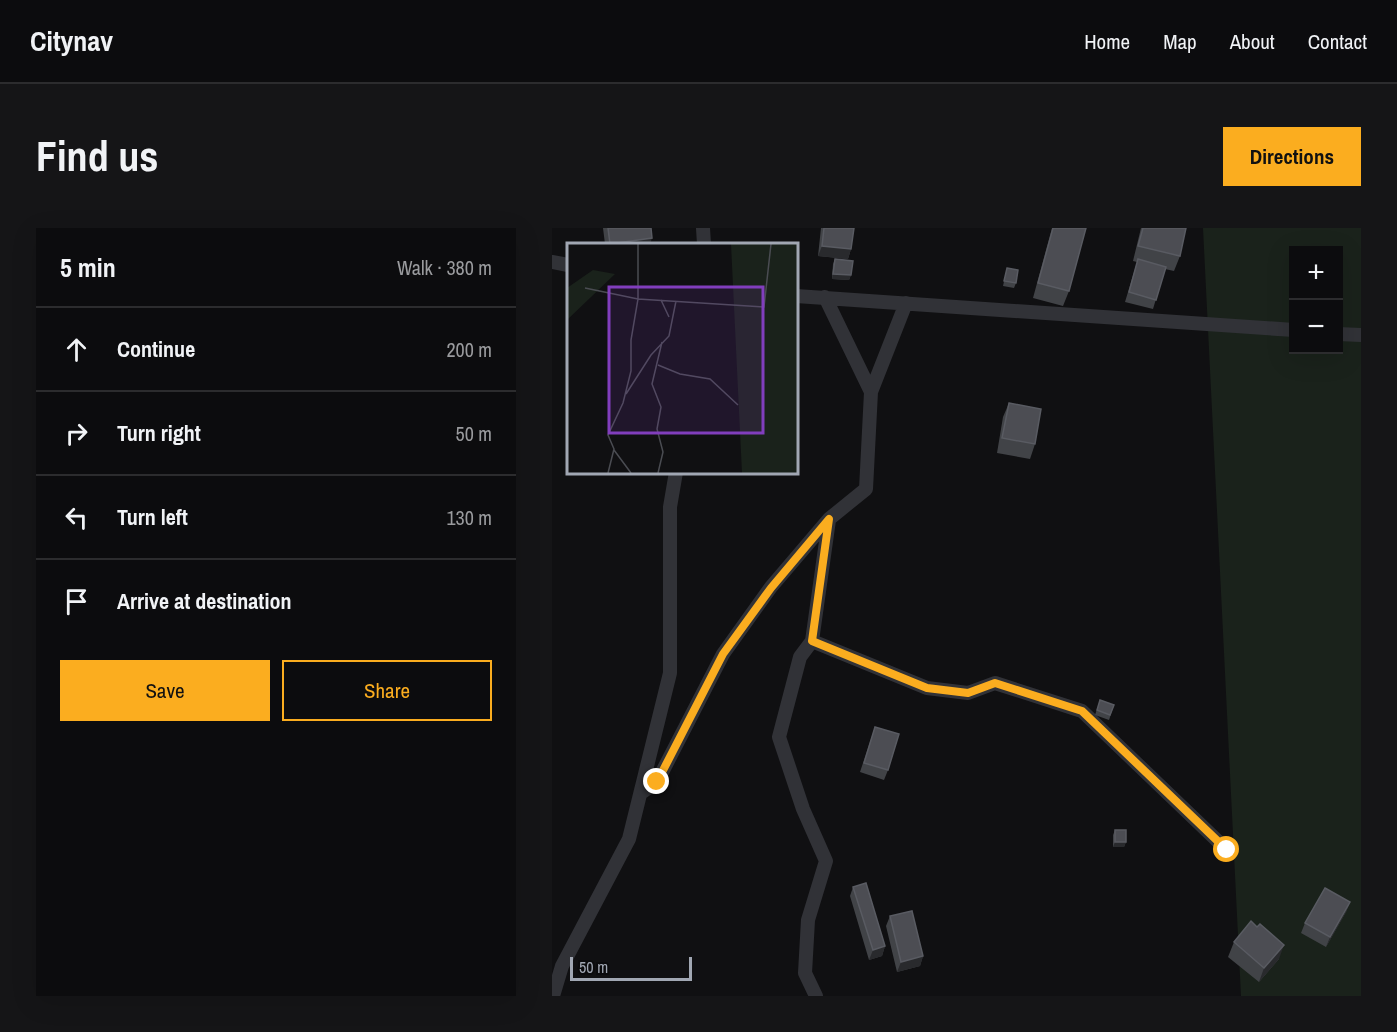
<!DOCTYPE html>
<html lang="en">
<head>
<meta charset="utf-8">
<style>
	:root { --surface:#0c0c0e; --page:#151517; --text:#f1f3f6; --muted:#9a9b9e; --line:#2c2c2e; --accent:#fbad1f }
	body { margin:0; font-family:"Archivo Narrow",sans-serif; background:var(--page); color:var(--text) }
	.controls { position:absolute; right:18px; top:18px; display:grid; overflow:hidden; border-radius:0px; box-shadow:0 6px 24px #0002 }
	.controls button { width:54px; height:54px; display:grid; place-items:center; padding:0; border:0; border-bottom:2px solid var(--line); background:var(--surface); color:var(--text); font:30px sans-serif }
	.scale { position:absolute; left:18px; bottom:15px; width:122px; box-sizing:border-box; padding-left:6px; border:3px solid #a1a7b3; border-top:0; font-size:16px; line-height:21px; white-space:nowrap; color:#a1a7b3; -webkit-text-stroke:4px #0b0b0d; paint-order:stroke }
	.stop { position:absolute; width:18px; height:18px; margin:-14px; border:4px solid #fbad1f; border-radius:50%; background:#fff }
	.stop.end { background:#fbad1f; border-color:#fff; box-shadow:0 2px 6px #0008 }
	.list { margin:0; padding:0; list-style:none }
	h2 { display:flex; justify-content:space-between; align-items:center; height:78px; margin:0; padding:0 24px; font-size:26px }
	h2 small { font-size:20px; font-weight:400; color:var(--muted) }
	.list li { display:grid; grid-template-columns:39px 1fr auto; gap:18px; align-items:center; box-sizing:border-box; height:84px; padding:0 24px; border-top:2px solid var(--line) }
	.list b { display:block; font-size:22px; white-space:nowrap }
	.list em { font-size:20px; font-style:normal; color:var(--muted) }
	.actions { display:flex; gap:12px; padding:18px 24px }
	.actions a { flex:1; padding:14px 0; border:2px solid var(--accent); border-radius:0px; text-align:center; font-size:21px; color:var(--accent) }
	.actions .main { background:var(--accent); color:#111 }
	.icon { flex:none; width:33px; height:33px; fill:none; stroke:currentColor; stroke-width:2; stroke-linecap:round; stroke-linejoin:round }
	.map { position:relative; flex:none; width:809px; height:768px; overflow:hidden; border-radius:0px }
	header { display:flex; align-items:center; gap:36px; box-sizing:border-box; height:84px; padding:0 30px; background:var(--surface); border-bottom:2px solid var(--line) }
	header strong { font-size:28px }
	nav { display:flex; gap:33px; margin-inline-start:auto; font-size:21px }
	.intro { display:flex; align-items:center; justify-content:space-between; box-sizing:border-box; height:144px; padding:0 36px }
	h1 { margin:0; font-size:42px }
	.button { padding:15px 27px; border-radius:0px; background:var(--accent); color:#111; font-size:21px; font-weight:700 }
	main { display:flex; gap:36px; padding:0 36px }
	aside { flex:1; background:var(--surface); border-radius:0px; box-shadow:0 6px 24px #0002 }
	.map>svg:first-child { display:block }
</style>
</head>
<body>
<header>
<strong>Citynav</strong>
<nav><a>Home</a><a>Map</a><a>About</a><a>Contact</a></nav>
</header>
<div class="intro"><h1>Find us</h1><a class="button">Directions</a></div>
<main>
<aside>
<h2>5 min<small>Walk · 380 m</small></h2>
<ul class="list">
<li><svg class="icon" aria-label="ahead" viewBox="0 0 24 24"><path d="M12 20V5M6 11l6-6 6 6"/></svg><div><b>Continue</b></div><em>200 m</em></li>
<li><svg class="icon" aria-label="right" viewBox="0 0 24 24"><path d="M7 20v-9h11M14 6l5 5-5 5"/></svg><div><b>Turn right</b></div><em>50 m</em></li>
<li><svg class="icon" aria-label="left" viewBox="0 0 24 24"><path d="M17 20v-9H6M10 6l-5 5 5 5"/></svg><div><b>Turn left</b></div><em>130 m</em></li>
<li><svg class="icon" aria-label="arrive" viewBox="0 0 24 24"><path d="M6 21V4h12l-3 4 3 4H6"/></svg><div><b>Arrive at destination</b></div></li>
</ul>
<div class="actions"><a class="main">Save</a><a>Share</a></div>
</aside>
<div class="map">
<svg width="809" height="768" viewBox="0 0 809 768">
	<rect width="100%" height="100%" fill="#101012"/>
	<path fill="#1a221b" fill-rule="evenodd" d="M651 0H809V768H689ZM742 22H786V122H742Z"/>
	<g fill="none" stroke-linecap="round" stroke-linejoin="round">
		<path stroke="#313237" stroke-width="14" d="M151 0 152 16
			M0 34 16 37
			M244 68 742 102
			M273 69 319 164
			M786 106 809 107
			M260 413 375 460 416 465 443 455 530 483 675 622
			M89 565 105 554 171 426 219 359 277 291 314 261 319 164 354 75
			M1 768 10 738 77 611 118 445V279L124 244
			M264 768 253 745 256 692 274 633 251 581 227 509 248 429 260 413 277 292"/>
	</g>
	<path fill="#414347" d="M51 0H99L98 16H53Z
		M269 0H302L299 21 296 31 266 28Z
		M500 0H534L517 63 511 78 481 70Z
		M589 0H634L628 28 622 43 613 41 601 81 573 74 585 34 581 33Z
		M283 31 299 47 297 52 280 51 281 36Z
		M455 40 464 55 462 60 451 58Z
		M457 175 483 216 478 231 445 225 451 189Z
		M548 472 562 477 557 492 543 487Z
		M323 499 336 542 332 552 308 544Z
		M563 602 574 614 572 619H561V607Z
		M301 659 333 718 330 728 317 732 298 668Z
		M798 674 794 684 774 719 749 705 753 695Z
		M338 688 371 728 368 738 345 744 334 698Z
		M682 714 727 731 707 754 676 729Z"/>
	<path fill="#292a2d" d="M100 10 98 16H58Z
		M270 18 299 21 296 31 266 28Z
		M281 46 299 47 297 52 280 51Z
		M563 614H574L572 619H561Z
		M798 674 794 684 774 719 778 709Z
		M732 717 727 731 707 754 712 740Z
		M333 718 330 728 317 732 321 722Z
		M371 728 368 738 345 744 349 734Z"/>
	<path fill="#4c4d53" stroke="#595b62" stroke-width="1.5" d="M56 0H99L100 10 58 16Z
		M272 0H302L299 21 270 18Z
		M501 0H534L517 63 486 55Z
		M591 0H634L628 28 586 18Z
		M283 31 301 33 299 47 281 46Z
		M586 31 614 39 604 72 577 64Z
		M455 40 466 42 464 55 452 53Z
		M457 175 489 181 483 216 450 210Z
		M548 472 562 477 558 487 545 482Z
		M323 499 347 506 336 542 312 535Z
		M563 602H574V614H563Z
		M314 655 333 718 321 722 301 659Z
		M773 660 798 674 778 709 753 695Z
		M360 683 371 728 349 734 338 688Z
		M699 693 705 699 708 696 732 717 712 740 682 714Z"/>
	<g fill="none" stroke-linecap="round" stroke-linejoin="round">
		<path stroke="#fbad1f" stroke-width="8" d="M105 554 171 426 219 360 277 291 260 413 375 460 416 465 443 455 530 483 675 622"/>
	</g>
	<g transform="translate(15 15)">
		<rect width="231" height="231" fill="#101012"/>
		<path d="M164 1H231V230H175ZM26 27 48 31 0 77V45Z" fill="#1a221b"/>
		<path fill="none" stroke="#4a4c52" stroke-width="1.5" d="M18 45 71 56 197 64 204 1M94 57 102 74M91 122 113 131 143 136 171 162M59 151 84 112 102 93 109 58M47 207 64 230M41 230 47 206 41 192 56 160 64 128V97L71 56V1M91 230 96 209 90 186 94 164 85 141 95 99"/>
		<path fill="#813ebd" fill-opacity="0.15" stroke="#813ebd" stroke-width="3" d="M42 44H196V190H42Z"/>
		<rect width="231" height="231" fill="none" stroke="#a1a7b3" stroke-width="3"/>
	</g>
</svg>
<div class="controls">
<button>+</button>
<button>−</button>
</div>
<div class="scale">50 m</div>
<div class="stop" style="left:675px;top:622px"></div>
<div class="stop end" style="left:105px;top:554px"></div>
</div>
</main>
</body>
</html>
